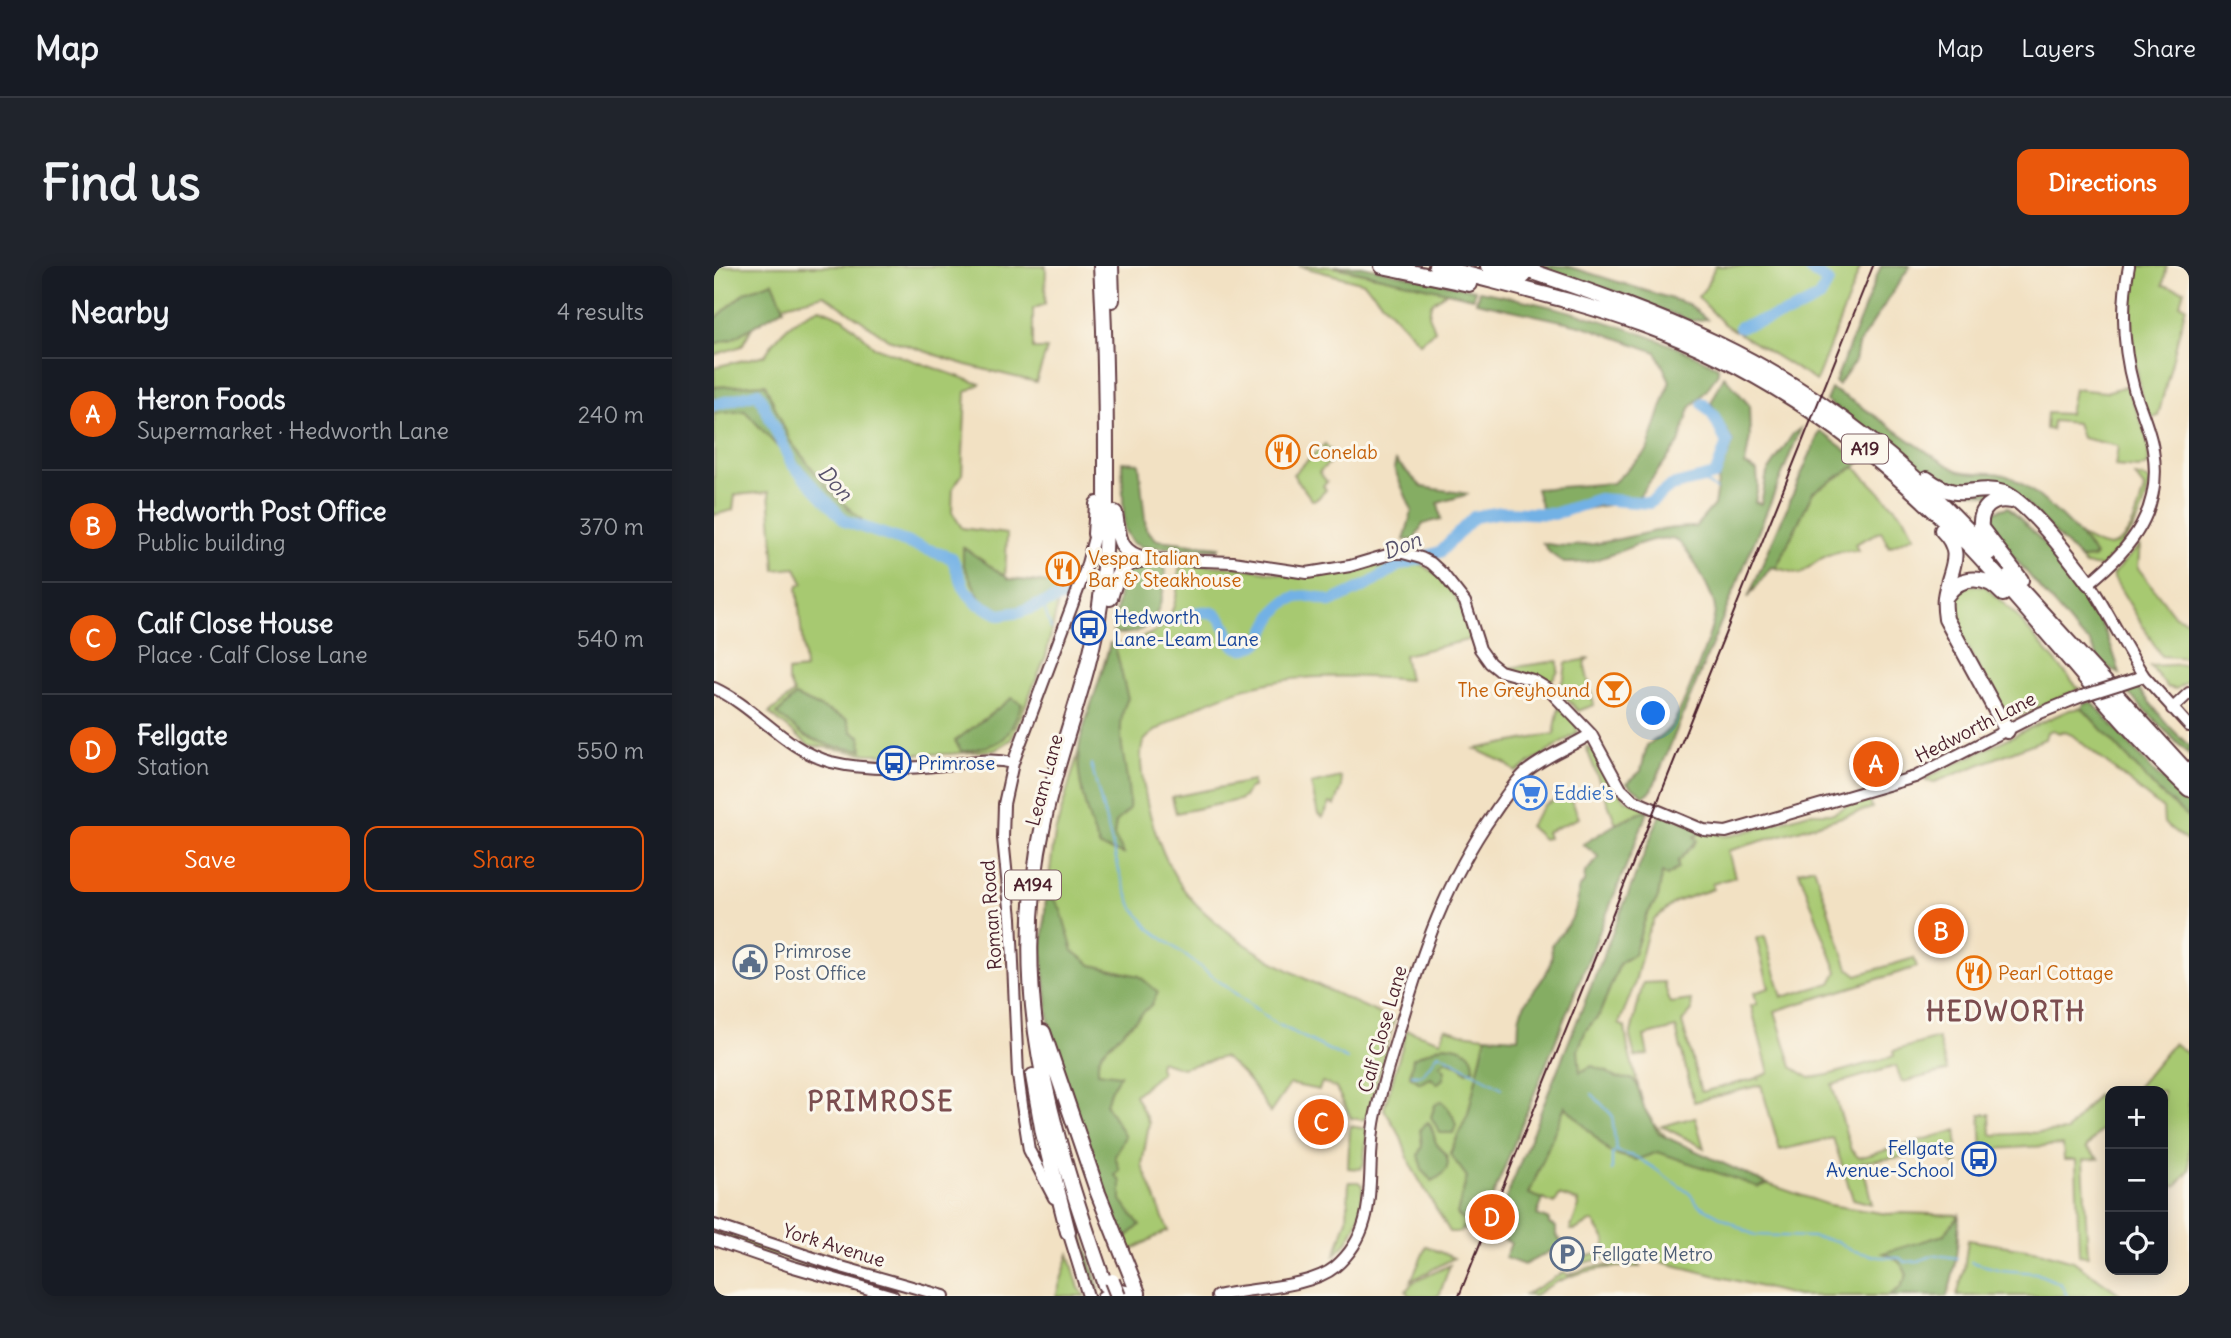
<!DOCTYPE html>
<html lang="en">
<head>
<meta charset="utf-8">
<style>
	:root { --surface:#171b24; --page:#20242c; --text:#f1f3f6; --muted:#9ea1a6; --line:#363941; --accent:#ea580c }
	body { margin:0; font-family:Delius,sans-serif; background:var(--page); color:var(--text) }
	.controls { position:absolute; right:21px; bottom:21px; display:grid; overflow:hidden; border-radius:14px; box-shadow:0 4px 18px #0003 }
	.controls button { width:63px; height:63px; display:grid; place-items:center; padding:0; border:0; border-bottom:2px solid var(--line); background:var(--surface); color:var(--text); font:35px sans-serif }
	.you { position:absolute; left:940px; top:448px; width:24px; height:24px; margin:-18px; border:5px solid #fff; border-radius:50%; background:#1a73e8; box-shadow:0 0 0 10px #1a73e833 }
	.badge { display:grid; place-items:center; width:46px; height:46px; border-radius:50%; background:var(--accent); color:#fff; font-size:23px; font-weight:700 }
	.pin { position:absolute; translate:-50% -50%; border:4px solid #fff; box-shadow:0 2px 7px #0006 }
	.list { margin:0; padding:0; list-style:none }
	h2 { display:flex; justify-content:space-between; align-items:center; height:91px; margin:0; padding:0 28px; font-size:30px }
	h2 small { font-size:23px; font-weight:400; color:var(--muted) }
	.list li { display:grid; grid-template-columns:46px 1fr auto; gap:21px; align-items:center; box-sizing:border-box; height:112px; padding:0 28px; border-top:2px solid var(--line) }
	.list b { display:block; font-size:26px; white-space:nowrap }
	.list p { margin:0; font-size:23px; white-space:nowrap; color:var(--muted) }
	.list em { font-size:23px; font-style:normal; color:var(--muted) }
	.actions { display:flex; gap:14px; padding:21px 28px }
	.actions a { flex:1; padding:16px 0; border:2px solid var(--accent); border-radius:14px; text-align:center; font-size:24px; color:var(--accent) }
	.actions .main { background:var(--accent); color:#fff }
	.icon { flex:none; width:38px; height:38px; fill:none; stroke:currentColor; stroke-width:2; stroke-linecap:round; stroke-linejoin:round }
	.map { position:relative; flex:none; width:1475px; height:1030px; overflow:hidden; border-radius:14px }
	header { display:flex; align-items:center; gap:42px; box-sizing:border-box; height:98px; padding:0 35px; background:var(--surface); border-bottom:2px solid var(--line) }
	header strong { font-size:33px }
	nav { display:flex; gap:38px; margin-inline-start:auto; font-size:24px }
	.intro { display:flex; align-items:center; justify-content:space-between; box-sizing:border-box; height:168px; padding:0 42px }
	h1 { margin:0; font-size:49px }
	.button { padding:18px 32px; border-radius:14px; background:var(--accent); color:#fff; font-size:24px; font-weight:700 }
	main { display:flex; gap:42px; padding:0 42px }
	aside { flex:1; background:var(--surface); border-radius:14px; box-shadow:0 4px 18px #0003 }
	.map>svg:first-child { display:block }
</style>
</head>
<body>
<header>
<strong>Map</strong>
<nav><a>Map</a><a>Layers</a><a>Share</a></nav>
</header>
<div class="intro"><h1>Find us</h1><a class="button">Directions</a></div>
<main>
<aside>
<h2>Nearby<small>4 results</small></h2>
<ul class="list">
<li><span class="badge">A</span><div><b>Heron Foods</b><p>Supermarket · Hedworth Lane</p></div><em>240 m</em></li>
<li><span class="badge">B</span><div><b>Hedworth Post Office</b><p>Public building</p></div><em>370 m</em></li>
<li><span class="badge">C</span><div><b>Calf Close House</b><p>Place · Calf Close Lane</p></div><em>540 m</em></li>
<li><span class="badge">D</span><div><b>Fellgate</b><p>Station</p></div><em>550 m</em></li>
</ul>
<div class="actions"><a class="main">Save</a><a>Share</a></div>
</aside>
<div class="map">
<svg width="1475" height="1030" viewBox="0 0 1475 1030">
	<rect width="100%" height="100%" fill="#fbf7ec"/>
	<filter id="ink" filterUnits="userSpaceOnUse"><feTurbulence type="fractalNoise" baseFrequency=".0143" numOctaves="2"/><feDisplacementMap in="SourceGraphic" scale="14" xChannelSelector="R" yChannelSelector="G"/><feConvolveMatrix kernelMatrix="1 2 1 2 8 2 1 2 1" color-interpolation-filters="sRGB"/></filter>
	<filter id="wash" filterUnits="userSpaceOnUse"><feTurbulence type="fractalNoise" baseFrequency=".00686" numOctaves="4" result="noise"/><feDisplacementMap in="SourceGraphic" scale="28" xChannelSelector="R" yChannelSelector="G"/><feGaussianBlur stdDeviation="1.57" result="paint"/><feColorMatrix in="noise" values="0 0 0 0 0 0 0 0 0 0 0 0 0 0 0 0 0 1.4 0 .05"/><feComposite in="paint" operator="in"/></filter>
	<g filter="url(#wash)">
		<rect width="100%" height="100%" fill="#f2e1c3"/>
		<path fill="#a7c971" stroke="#78744e" stroke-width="2" d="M0 0H332L331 38 319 43V83H333L322 116 252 99 174 73 110 29 47 45 28 80 0 89Z
			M585 0H615L734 25 717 38 715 49 721 64 706 77 650 17Z
			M1001 0H1147L1102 115 1010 58 984 31 992 21Z
			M1420 0H1453L1449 19 1470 24 1466 38 1472 40 1444 150 1439 152 1434 149 1431 142C1419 95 1413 49 1420 0Z
			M106 42 130 52 160 81 266 118 252 126 248 209 239 222 238 246 248 262 293 268 291 314 346 328 332 390 297 474 281 484 235 488H154L95 479 55 447 80 427 74 414V405L91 403 83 321 89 317 82 302 61 304 55 226 21 229 19 244 0 249V101L51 89C67 64 79 53 106 42Z
			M1412 120C1422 145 1438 172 1434 199L1425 202 1401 200 1404 180 1368 172 1363 157 1339 155 1338 164 1332 163 1333 147 1355 148 1360 123 1392 126Z
			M611 178 622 191 605 206 613 216 609 220 612 224 603 233 598 234 579 208Z
			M1141 201 1191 252 1200 270 1175 281 1167 265 1141 278 1144 285C1115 283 1108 292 1086 308L1062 302 1099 226Z
			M1421 210 1434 213 1436 218C1427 258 1415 272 1387 301L1371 299 1366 293 1379 292 1381 290 1365 269C1374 273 1382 279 1391 280 1417 281 1425 241 1430 222Z
			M1426 279 1424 302 1461 350 1475 355V392L1447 390 1398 309Z
			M683 291C728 299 747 332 758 373L690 389 695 414C609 406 533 408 458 455 450 460 433 468 429 477 423 493 431 528 435 545 444 578 459 615 483 639 538 693 611 723 680 754L654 848 649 854 637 852 622 822 608 816 605 824 576 818 556 847C543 824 530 806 509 791L468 802 446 795 445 801 447 807 421 829 435 857 428 899 454 964 414 986 335 756 328 687 332 634 341 567 396 377C415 379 413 377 429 371 460 361 464 332 465 302L483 299 529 302 579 310Z
			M1258 319 1271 320 1302 349 1365 423 1305 450H1297L1289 446 1247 370 1236 346 1238 331 1246 323Z
			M874 393 870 397 880 439 864 445 844 423 850 412 852 397Z
			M844 395V405L837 415H830L794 402Z
			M1475 398V414L1462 423 1453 421 1436 400Z
			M845 441 862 457 863 467 802 506 791 497 761 483 840 468Z
			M1368 442 1443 524 1475 552V577L1450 557 1449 543 1358 469 1349 465 1345 467 1339 464 1333 466 1331 473 1221 516 1212 515V512L1328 456 1355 444Z
			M872 481 884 485 910 533 935 543 902 558Z
			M627 511 628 521 621 539 616 537 609 551 604 548 597 518Z
			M539 515V521L535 522 530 531 525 534 462 547 458 531Z
			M849 530 858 535 865 552 832 566 834 572 829 573 815 560 830 539Z
			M1155 530 1158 542 1014 585 1021 611 998 618 999 623 961 636 940 654 933 668 920 720 905 758 911 761 914 783 930 842 940 858 955 874 1054 918 1115 939 1174 948 1188 947 1245 949 1230 969 1171 987C1183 991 1188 998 1193 1009L1186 1022 1174 1030H1083L927 991 892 992 860 999 857 994 888 987 892 975 879 955 861 964H856L865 940 864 935 845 929 841 938 815 928 862 812 864 784 872 764 885 749 906 697 920 688 932 650 944 632 948 606 957 608 964 602 963 594 977 581 980 571 990 564 1010 570 1020 569 1095 547H1120L1140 535Z
			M1100 601 1134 702 1143 709 1200 692 1203 701 1061 745 1078 801 1096 812 1114 809 1180 790 1179 785 1224 772 1233 805 1188 816 1182 800 1118 819 1137 884 1145 892 1243 864V903L1229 886 1148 896 1158 938 1139 933 1119 872 1066 884 1047 819 980 836 962 762 930 770 934 789 921 791 916 771 929 717 950 716 956 737 977 734 978 745 968 756 987 826 1044 812 1045 814 1044 811 1055 807 1037 740 1043 738 1040 727 1055 722 1042 672 1051 670 1068 731 1117 717 1123 706 1085 605Z
			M731 762 747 767 772 770 754 848 736 887 753 911 743 948 751 955 747 966H736L697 900 686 869 670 843 693 764 727 775Z
			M1460 777 1475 789V904L1461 921 1449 911V895L1452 891 1449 887V825H1420Z
			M1384 828 1396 838V853L1372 882 1385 893 1369 894 1374 990 1365 989 1362 894H1350L1349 879 1280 883 1281 904 1269 905 1266 848H1276L1277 869 1353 865Z
			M981 851 990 882 948 860Z
			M636 860 653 863 650 897 647 903 634 902Z
			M635 916H645L648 919C651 945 640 972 621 989L633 953Z
			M0 964 113 1001 115 1005 113 1007 0 969Z
			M1254 974 1325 985 1359 995 1409 1030H1243L1250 1003Z
			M712 980 740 992 697 1015 712 981Z
			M355 988 365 1022 371 1030H342Z
			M900 995H921L926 1001C889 999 850 1007 820 1030L811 1029 850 1006 854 1009 877 1001 898 999Z
			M736 999 725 1030H695L692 1025 698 1017Z"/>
		<path fill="#85ad63" stroke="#686647" stroke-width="2" d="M620 0H648L761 24 759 32Z
			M819 0H853L974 38 993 53 977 55 902 26Z
			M1167 0H1196L1144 79 1141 95 1124 119 1121 116Z
			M59 16 70 42 18 73 0 78V54L31 26Z
			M765 25C847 41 929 62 1004 101V107L992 125 976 142 965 177 922 234 830 250 822 223 899 217 933 185 956 115 942 86 870 60 762 36Z
			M1010 110 1035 139 1036 171 1031 199 1043 205 1044 220 1041 236 1047 238 1053 207 1079 168 1087 162 938 524 930 530 913 517 927 505 933 479C942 474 952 468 958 459 969 441 1000 364 1001 344 1001 331 975 282 963 275 943 264 899 291 877 295 868 297 859 297 850 297L836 287 829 277C880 289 930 260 981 261L1000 239 1004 215 1019 176 997 137Z
			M51 118 76 175 118 227 148 254 145 260 131 255 31 145 0 148V121Z
			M1117 123C1161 145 1199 181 1243 204 1256 210 1276 204 1290 209 1315 216 1367 267 1381 290L1379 292 1366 293 1312 237 1228 219 1174 178 1112 135Z
			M1106 165 1148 196 1099 226 1062 302 1057 301 1034 332Z
			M682 195 708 221 755 228 724 237 727 253 709 258 700 274H690L698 245 680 202Z
			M408 196 425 197 432 263 443 274 506 281 504 283 428 281 418 277 410 263Z
			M1294 241C1346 290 1387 338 1406 408L1387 397 1376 376 1364 367 1277 264 1276 253 1281 245Z
			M249 281 295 313 345 318 348 333C322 336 297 347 272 345L249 298Z
			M424 297 444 298 452 304C449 338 443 373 399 367L408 308Z
			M396 377 400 378C406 395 408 414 414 432 396 467 418 508 415 544L402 556 400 570 410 588 386 581C373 553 360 507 366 476 374 442 389 410 396 377Z
			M1424 422 1454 459 1475 480V489L1412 425Z
			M81 430 133 453 138 466 146 470 148 484 117 480 91 470 63 448Z
			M298 432 308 438C290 480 292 476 248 486L241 475Z
			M1378 436 1440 506 1475 538V552L1443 524 1368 442 1370 437Z
			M935 543 766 962 760 960 758 966 748 963 751 955 743 948 753 911 736 888 754 848 772 770 804 772C805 765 804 757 806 749 812 725 843 710 837 679 853 662 865 648 864 624L870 616 871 607 885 591 869 578 902 558Z
			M947 546 990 564 980 571 983 574C978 582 971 586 966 594H964V602L953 610 948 607 944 632 932 650 920 688 906 697 885 749 872 764 864 784 866 806 878 800 892 805 902 812 917 813 923 818 930 842 945 868 1054 918 1044 921 944 886 922 894 897 887 851 840 815 928 829 933 823 949 835 954V958L842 961V969L850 978 810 999 791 992 797 977 778 967Z
			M332 632 341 634 347 644 359 685 378 699 425 710 444 726 438 738 388 786 384 795V806L406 809 397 823 392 839 411 870 401 890 406 905 401 909 407 916V934L426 959 409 974 348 803 335 756 328 687Z
			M730 779C746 780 761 784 760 803L753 806 746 800 732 794 726 799 731 804 729 813 723 818 717 812 706 817 696 810 699 792Z
			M727 835C735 842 739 848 742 859L739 867H726L717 851 721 839Z
			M714 856C720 863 719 869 722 877 724 882 730 884 732 889 738 902 728 910 718 915L709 906 704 889 708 880 706 863Z
			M338 882 348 906 385 1023 382 1025 377 1023Z
			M1245 949C1244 977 1242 1004 1233 1030H1174L1186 1022 1193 1009C1188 997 1182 991 1169 987L1230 969Z"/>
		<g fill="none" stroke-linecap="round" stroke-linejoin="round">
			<path stroke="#72b1e5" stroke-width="2" d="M986 214 1002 223
				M329 338 337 363
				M377 498 406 608 418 640 435 662 559 756 633 793
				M698 809H708L725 787 788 822
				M878 828 898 849 902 885 922 891 937 900 975 927 985 939 1034 966 1041 969 1098 971 1123 975 1136 984 1165 991 1186 992 1191 996 1204 995 1221 989 1243 992
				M898 905V888L900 886
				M1257 996 1287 1004 1322 1007 1347 1018 1353 1030"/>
			<path stroke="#72b1e5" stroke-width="12" d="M1026 61 1077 46 1105 32 1114 16 1097 4 1096 0
				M0 139 44 127 78 198 131 255 238 292 251 324 263 337 286 349 306 346 350 330
				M463 353C531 323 499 396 539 380 547 377 549 370 552 363 566 332 584 323 617 336L657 317 685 299 726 286 760 251 787 246 840 248 885 233 935 237 957 220 1001 209 1013 177 999 149 989 138"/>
		</g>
	</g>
	<g filter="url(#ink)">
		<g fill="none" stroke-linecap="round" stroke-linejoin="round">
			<defs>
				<path id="secondary" d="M1415 0C1407 40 1409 83 1420 123 1426 143 1436 163 1439 184 1449 243 1418 282 1375 317 1395 347 1410 380 1430 410
					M431 293 519 296 593 307 636 300 680 287H689L707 292 717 297 729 308 751 336 766 383 776 397 786 405 819 414 834 423 877 468 907 523 919 534 990 564 1012 566 1201 511 1326 447 1368 430
					M1406 418 1430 410 1475 460
					M0 422C43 442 70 483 117 496 153 505 193 503 230 499 253 497 275 491 299 497
					M1458 443 1475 427
					M340 932 315 884 308 839 304 809 297 652 289 572 290 538 299 497 371 305 381 268
					M0 959 124 1000 230 1030
					M352 959 374 1030
					M0 974 76 1000 179 1030
					M389 1030 407 1024 426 1028
					M503 1030C535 1022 596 1022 621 1001 669 960 650 907 661 852 667 823 676 794 685 765 707 688 733 613 780 547 790 532 800 517 813 505 833 489 856 481 877 468"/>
				<path id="highway" d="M387 0C391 65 392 131 392 196 392 244 393 291 386 339 376 412 345 481 330 554 293 724 335 859 391 1019
					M397 0 398 34
					M668 0 755 18
					M722 0C791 19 862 34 930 59 1052 103 1158 180 1248 272 1327 353 1392 445 1475 523
					M774 0 810 10
					M801 0C870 23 939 47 1004 78 1108 128 1199 202 1275 287
					M1213 213C1248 239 1258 217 1290 227 1313 235 1360 297 1375 317
					M1297 235C1278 231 1265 243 1267 262L1307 314
					M401 247C405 271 404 287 431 293
					M1228 264C1252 288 1235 303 1231 331 1230 338 1231 346 1232 353L1293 465
					M381 268 383 238
					M1295 311 1475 508
					M1233 329C1248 307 1273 310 1289 328
					M396 332C403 310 404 297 430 293
					M329 766 384 927 424 1027
					M319 810 329 867 354 966"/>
			</defs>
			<use href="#secondary" stroke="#633c42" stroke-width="14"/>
			<use href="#highway" stroke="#633c42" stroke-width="18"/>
			<use href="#secondary" stroke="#fff" stroke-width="10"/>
			<use href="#highway" stroke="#fff" stroke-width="14"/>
			<path stroke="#4a1f2b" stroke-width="2" d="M745 1030 1159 0"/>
			<defs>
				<path id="secondary-bridge" d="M1368 430 1406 418"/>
				<path id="highway-bridge" d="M398 1015 404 1030"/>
			</defs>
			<use href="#secondary-bridge" stroke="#633c42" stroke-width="14" stroke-linecap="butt"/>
			<use href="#highway-bridge" stroke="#633c42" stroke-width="18" stroke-linecap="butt"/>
			<use href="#secondary-bridge" stroke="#fff" stroke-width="10"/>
			<use href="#highway-bridge" stroke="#fff" stroke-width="14"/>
		</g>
	</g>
	<defs>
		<symbol id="restaurant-ring" viewBox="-11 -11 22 22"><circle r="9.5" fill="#fbf7ec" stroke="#e8710a" stroke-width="1.5"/><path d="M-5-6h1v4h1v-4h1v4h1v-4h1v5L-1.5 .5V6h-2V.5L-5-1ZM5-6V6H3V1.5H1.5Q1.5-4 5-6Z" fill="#e8710a"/></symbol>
		<symbol id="bus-ring" viewBox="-11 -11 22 22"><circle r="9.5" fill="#fbf7ec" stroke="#1a4fb4" stroke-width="1.5"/><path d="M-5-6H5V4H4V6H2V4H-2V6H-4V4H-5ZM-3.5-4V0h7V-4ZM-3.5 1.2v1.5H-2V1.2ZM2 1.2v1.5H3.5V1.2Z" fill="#1a4fb4"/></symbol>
		<symbol id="bar-ring" viewBox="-11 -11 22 22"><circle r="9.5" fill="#fbf7ec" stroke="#e8710a" stroke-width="1.5"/><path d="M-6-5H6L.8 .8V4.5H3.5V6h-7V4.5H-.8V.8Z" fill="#e8710a"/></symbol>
		<symbol id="supermarket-ring" viewBox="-11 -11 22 22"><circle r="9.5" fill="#fbf7ec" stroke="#3f7fe0" stroke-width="1.5"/><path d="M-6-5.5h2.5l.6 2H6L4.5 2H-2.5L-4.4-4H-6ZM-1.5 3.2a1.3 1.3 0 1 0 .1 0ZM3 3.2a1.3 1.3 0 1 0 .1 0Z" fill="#3f7fe0"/></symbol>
		<symbol id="civic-ring" viewBox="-11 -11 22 22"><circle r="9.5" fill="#fbf7ec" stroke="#5c6f8a" stroke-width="1.5"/><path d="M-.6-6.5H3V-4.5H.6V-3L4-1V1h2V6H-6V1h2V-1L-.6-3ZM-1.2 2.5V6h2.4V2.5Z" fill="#5c6f8a"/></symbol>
		<symbol id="parking-ring" viewBox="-11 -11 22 22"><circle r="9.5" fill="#fbf7ec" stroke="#5c6f8a" stroke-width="1.5"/><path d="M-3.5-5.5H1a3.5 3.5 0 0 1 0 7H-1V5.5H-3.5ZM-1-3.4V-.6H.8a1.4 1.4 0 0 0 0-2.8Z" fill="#5c6f8a"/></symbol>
	</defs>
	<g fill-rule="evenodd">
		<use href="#restaurant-ring" x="550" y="167" width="38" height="38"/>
		<use href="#restaurant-ring" x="330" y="284" width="38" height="38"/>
		<use href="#bus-ring" x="356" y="343" width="38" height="38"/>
		<use href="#bar-ring" x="881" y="405" width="38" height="38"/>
		<use href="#bus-ring" x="161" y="478" width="38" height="38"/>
		<use href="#supermarket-ring" x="797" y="508" width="38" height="38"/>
		<use href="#civic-ring" x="17" y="677" width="38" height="38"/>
		<use href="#restaurant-ring" x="1241" y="688" width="38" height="38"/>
		<use href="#bus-ring" x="1246" y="874" width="38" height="38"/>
		<use href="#parking-ring" x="834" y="969" width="38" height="38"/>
	</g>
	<g text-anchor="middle" stroke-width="6" stroke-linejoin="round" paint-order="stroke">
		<g fill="#fbf7ec" stroke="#7f6065" stroke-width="2">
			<rect x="1128" y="168.5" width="46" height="29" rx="5"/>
			<rect x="291" y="604.5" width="56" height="29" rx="5"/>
		</g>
		<g font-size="18" font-weight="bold" fill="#4a1f2b">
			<text x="1151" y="189">A19</text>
			<text x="319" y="625">A194</text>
		</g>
		<g font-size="19" fill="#c56008" stroke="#fbf7ec" text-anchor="start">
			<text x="594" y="193">Conelab</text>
			<text x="374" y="299">Vespa Italian<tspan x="374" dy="22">Bar &amp; Steakhouse</tspan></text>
			<text x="876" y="431" text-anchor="end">The Greyhound</text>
			<text x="1284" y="714">Pearl Cottage</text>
		</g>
		<g font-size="19" fill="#164399" stroke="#fbf7ec" text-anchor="start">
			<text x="400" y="358">Hedworth<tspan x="400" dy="22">Lane-Leam Lane</tspan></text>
			<text x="204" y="504">Primrose</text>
			<text x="1240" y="889" text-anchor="end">Fellgate<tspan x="1240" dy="22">Avenue-School</tspan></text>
		</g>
		<g font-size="19" fill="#4a1f2b" stroke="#fbf7ec">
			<text transform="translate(1261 461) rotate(-27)" y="7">Hedworth Lane</text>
			<text transform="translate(330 514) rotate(-75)" y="7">Leam Lane</text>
			<text transform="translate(277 649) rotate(-94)" y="7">Roman Road</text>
			<text transform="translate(668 763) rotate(-74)" y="7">Calf Close Lane</text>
			<text transform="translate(120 979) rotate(17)" y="7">York Avenue</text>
		</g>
		<g font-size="19" fill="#366cbe" stroke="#fbf7ec" text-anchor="start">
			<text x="840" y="534">Eddie's</text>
		</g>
		<g font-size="19" fill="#4e5e75" stroke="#fbf7ec" text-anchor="start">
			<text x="60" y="692">Primrose<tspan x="60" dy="22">Post Office</tspan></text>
			<text x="878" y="995">Fellgate Metro</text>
		</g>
		<g font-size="21" font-style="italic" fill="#58526c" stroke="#fbf7ec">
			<text transform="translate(121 217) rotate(48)" y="7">Don</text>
			<text transform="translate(688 280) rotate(-22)" y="7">Don</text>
		</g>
		<g font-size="26" font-weight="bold" letter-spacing="2" fill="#7c4e50" stroke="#fbf7ec">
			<text x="1292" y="755">HEDWORTH</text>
			<text x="167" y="845">PRIMROSE</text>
		</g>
	</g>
</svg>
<div class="controls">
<button>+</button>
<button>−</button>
<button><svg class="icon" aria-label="locate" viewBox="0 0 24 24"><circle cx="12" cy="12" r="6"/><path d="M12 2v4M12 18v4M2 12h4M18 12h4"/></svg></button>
</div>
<div class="you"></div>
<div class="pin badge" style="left:1162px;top:498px">A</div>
<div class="pin badge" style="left:1227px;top:665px">B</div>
<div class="pin badge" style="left:607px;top:856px">C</div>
<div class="pin badge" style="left:778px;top:951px">D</div>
</div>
</main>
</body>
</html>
